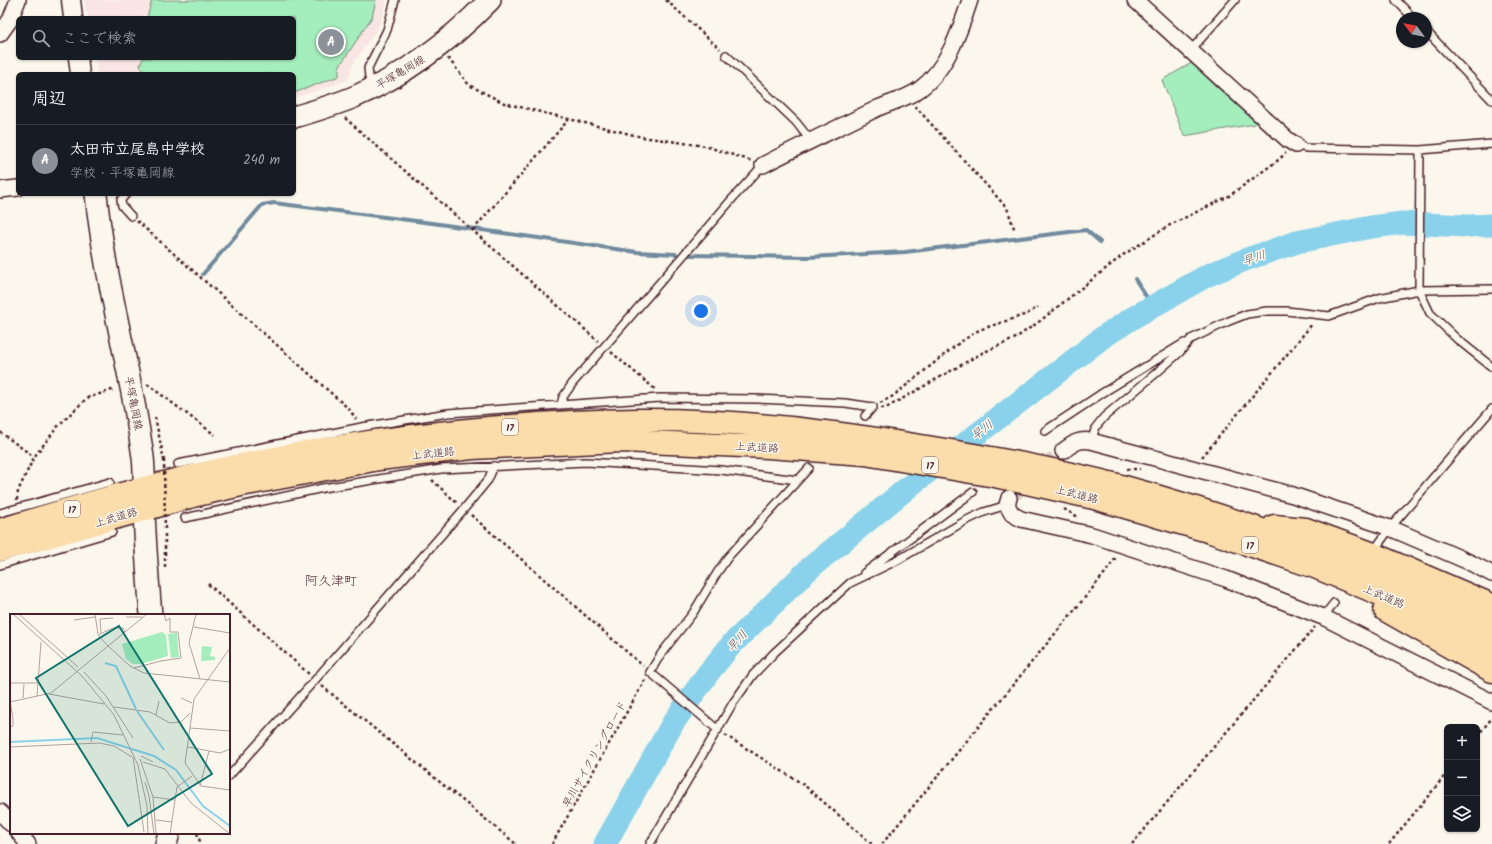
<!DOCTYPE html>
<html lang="ja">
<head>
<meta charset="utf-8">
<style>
	:root { --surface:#171b24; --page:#20242c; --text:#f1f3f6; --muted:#9ea1a6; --line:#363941; --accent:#8c9099 }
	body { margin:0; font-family:Kalam,"Klee One",sans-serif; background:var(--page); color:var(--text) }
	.controls { position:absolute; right:12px; bottom:12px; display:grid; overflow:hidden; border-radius:6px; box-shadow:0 1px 3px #0004 }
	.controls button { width:36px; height:36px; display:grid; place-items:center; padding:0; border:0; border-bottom:1px solid var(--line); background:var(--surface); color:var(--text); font:20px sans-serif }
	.compass { position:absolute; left:1396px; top:12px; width:36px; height:36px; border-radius:50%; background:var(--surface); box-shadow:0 1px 3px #0004; rotate:302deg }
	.you { position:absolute; left:701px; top:311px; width:14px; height:14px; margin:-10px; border:3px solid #fff; border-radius:50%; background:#1a73e8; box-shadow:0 0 0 6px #1a73e833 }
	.badge { display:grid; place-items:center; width:26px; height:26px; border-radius:50%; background:var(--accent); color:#fff; font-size:13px; font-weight:700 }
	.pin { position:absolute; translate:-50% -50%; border:2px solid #fff; box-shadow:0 1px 4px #0006 }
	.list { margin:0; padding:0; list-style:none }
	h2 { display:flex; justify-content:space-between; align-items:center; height:52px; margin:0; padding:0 16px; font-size:17px }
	h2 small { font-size:13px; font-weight:400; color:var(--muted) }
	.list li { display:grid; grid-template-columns:26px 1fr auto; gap:12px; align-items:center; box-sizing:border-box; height:72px; padding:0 16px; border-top:1px solid var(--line) }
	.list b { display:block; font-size:15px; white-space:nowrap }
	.list p { margin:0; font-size:13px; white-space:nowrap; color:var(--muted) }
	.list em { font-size:13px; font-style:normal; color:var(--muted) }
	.icon { flex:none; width:22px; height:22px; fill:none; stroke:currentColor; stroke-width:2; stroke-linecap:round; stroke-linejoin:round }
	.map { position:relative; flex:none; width:1492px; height:844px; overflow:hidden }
	.search { position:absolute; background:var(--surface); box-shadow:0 1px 3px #0004; left:16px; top:16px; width:280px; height:44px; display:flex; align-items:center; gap:10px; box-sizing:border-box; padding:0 14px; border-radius:6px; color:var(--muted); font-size:15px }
	.panel { position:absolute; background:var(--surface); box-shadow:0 1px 3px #0004; left:16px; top:72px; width:280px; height:124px; border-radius:6px }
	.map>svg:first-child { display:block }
</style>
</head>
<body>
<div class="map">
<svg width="1492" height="844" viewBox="0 0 1492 844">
	<rect width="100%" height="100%" fill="#fbf7ec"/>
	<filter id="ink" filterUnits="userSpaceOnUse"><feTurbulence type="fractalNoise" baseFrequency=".025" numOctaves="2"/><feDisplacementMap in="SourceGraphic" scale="8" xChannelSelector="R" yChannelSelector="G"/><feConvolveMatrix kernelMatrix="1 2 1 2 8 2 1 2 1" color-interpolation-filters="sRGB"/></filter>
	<g filter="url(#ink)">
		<path fill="#f9e5e3" d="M84 0H387L379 26 352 65 348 80 294 98V74H97L95 58H294V18H88Z"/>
		<path fill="#a4edbc" stroke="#778674" d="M152 0H376L372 17 339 67V76L294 93V74H146L140 66 143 58H294V18H147Z
			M1195 61 1259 120 1255 124 1184 136 1162 80Z"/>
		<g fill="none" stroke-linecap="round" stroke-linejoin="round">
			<path stroke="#708a9e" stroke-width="4" d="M689 255 809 257 905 252 1086 230 1100 242
				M203 274 262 205 274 203 432 223 637 252 676 254
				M1135 279 1153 307"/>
			<path stroke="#8ad2eb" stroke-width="23" d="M605 844 673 723 709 672 732 644 810 568 911 485 1062 369 1103 337 1134 317 1208 275 1247 259 1297 242 1371 227 1403 223 1467 226 1492 225"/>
			<path stroke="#d8ccc5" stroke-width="15" stroke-dasharray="15 8" stroke-linecap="butt" d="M1009 498 1063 451"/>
			<defs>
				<path id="service" d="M1396 0 1413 18
					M1426 31 1492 100
					M1191 50 1235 0
					M726 55 796 122 811 141
					M372 86 369 77 368 68 387 30 395 0
					M1296 145 1306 148 1420 150 1492 144
					M1420 150 1419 290 1430 313 1457 339 1492 367
					M126 194 121 200 122 206 131 216
					M561 404 563 397 572 384 733 198 763 165
					M865 416 873 407
					M1045 431 1104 392 1184 343
					M1091 441 1096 427 1104 417 1155 374 1180 352 1191 339 1229 321 1247 314 1267 311H1287L1329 316 1379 298 1419 290 1492 289
					M178 464 362 427 448 413 660 398 757 399 845 403 873 407
					M0 513 110 482
					M185 518 323 488 441 469 586 462 721 470 798 480
					M1378 545 1390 528 1492 409
					M0 565 112 532
					M864 573 973 492
					M1323 617 1334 603
					M718 730 650 672 661 654 693 613 717 573 728 557 809 468
					M229 776 315 680 464 509 488 480 494 466
					M650 844 733 703 753 675 775 652 850 583 898 560 965 521 984 512 1007 505"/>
				<path id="minor" d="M1135 0 1288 140 1296 145
					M0 34 10 20 18 0
					M763 165C801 145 840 127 878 108 892 102 908 98 920 89 947 69 960 31 970 0
					M0 190 18 188
					M1063 451C1073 444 1077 439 1091 441L1293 495 1390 528 1469 562 1492 574
					M1009 498 1007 505 1012 514 1021 519 1092 535 1226 579 1323 617 1492 702
					M0 812 11 824
					M19 833 28 844"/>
				<path id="tertiary" d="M71 0 73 18
					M78 58 80 74"/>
				<path id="secondary" d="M294 117C314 111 335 105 354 97 406 75 451 40 490 0
					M96 194C105 283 131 369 143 457 145 474 144 491 144 509 145 544 148 580 151 615
					M166 844 169 833"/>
				<path id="trunk" d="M1274 526 1306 529 1371 553 1492 605
					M0 530C49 515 99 500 148 487 235 464 324 447 413 436 487 427 563 421 637 420 732 419 827 430 921 446 989 457 1058 469 1125 487 1252 522 1374 569 1492 627
					M0 550 197 495 241 485 379 459 472 448 621 441 768 447 865 454 995 476 1094 498 1211 532 1315 567 1435 617 1492 649
					M1385 610 1492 671"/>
			</defs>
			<use href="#service" stroke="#4a1f2b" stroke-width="10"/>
			<use href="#minor" stroke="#4a1f2b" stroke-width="18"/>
			<use href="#tertiary" stroke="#4a1f2b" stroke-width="21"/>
			<use href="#secondary" stroke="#4a1f2b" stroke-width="24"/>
			<use href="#trunk" stroke="#4a1f2b" stroke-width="25"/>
			<path stroke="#4a1f2b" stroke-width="2.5" stroke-dasharray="3 3" stroke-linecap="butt" d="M666 0 720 49
				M448 58 469 85 504 103 642 137 705 146 752 161
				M915 106 1007 208 1015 231
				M345 118 598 341
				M137 221 349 409 356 419
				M473 230 569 119
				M611 352 656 390
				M147 384 215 435
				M880 403 893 396 959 343 979 330 1027 314 1038 307
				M881 408H886L982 353 1014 339 1040 321 1123 255 1170 225 1229 196 1277 161 1286 153
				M155 417 164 460
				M0 432 34 457
				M1202 457 1313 323
				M1127 469H1140
				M432 480 458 504
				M17 500 18 491 34 457 59 425 87 398 115 389
				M1064 509 1078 517
				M471 515 643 666
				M165 567V532
				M208 584 309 674
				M322 686 516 844
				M725 735 804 785 872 844
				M1477 736 1492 718
				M197 833 201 844
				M552 844 645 680
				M882 844 1105 573 1117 556
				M1132 844 1315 627
				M1389 844 1447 773"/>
			<use href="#service" stroke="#fbf7ec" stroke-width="7"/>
			<use href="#minor" stroke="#fbf7ec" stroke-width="15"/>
			<use href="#tertiary" stroke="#fbf7ec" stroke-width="18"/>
			<use href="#secondary" stroke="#fbf7ec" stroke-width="21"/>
			<use href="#trunk" stroke="#faddab" stroke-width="22"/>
			<path stroke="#4a1f2b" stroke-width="2.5" stroke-dasharray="3 3" stroke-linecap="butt" d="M164 460 165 532"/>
		</g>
	</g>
	<g text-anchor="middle" stroke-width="3" stroke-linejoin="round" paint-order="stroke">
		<g fill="#fbf7ec" stroke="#7f6065" stroke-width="1">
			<rect x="502" y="419" width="16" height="16" rx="3"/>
			<rect x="922" y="457" width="16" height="16" rx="3"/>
			<rect x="64" y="501" width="16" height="16" rx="3"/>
			<rect x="1242" y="537" width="16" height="16" rx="3"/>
		</g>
		<g font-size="10" font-weight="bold" fill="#4a1f2b">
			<text x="510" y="431">17</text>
			<text x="930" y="469">17</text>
			<text x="72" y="513">17</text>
			<text x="1250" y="549">17</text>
		</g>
		<g font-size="11" fill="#4a1f2b" stroke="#fbf7ec">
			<text transform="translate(400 72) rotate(-31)" y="4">平塚亀岡線</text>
			<text transform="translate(134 403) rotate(79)" y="4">平塚亀岡線</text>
			<text transform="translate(757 447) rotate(3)" y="4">上武道路</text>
			<text transform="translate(433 453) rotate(-6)" y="4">上武道路</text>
			<text transform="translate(1077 494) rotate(14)" y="4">上武道路</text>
			<text transform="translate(116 517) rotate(-16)" y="4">上武道路</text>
			<text transform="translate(1384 596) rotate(23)" y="4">上武道路</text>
			<text transform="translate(594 754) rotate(-61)" y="4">早川サイクリングロード</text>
		</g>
		<g font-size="12" font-style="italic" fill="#5d5565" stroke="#fbf7ec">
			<text transform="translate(1254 258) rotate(-20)" y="4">早川</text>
			<text transform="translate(982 430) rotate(-38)" y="4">早川</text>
			<text transform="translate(737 641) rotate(-48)" y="4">早川</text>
		</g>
		<g font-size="13" fill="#4a1f2b" stroke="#fbf7ec">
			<text x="331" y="585">阿久津町</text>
		</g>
	</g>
	<g transform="translate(10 614)">
		<rect width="220" height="220" fill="#fbf7ec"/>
		<path d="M152 18 156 21 158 42 131 50H123L116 45 112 30ZM167 19 169 43 161 44 158 20ZM192 32 202 33 200 42 205 43V46L191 47Z" fill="#a4edbc"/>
		<path fill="none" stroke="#8ad2eb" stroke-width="2" d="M95 49 106 52 126 95M127 97 154 136M0 128 87 124 144 142 166 156 193 192 220 212"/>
		<path fill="none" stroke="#b4a19f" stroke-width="1" d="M3 0 72 62 104 101 128 151 137 192 138 220M9 0 68 53M85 0 88 20M186 0 179 29 190 65M116 3H132M64 6 85 3M184 13 220 19M115 18 113 14H103L88 21 98 32 137 0M91 19 90 5 103 4M220 34 184 85 175 149 191 172 220 176M124 54 151 47 171 44 168 18H160V4L156 7 154 0M74 58 96 82 123 124M0 69H27M39 80 94 90M27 82 31 28M13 84 14 70M171 84 182 89M0 88 41 79 98 32 120 52 134 59 220 68M104 93 140 98 160 109 171 108 180 99M146 101 149 87M0 113 3 112V105L0 87M180 114 220 117M81 128 83 118 113 121M0 133 89 129 104 132 122 143M178 133 210 139 220 135M131 142 143 148M123 143 134 218M130 145 143 183 146 220M133 148 155 155 181 189 220 220M135 168 139 182 144 220M190 172 199 137M143 183 165 186M146 206 162 208M160 220 167 173 182 162"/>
		<path fill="#0f766e" fill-opacity="0.15" stroke="#0f766e" stroke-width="2" d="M109 12 202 160 118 212 26 64Z"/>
		<rect width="220" height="220" fill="none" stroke="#4a1f2b" stroke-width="2"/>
	</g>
</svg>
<div class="controls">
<button>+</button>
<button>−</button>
<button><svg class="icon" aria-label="layers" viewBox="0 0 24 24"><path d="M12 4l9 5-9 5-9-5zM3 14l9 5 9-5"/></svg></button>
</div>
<svg class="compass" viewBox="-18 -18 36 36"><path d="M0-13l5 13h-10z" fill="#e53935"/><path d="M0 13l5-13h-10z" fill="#9ea1a6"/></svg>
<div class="you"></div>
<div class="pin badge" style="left:331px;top:42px">A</div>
<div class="search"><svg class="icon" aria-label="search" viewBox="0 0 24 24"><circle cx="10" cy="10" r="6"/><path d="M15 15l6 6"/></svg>ここで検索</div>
<section class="panel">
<h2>周辺<small></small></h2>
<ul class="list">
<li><span class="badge">A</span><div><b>太田市立尾島中学校</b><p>学校 · 平塚亀岡線</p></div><em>240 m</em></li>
</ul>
</section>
</div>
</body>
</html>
